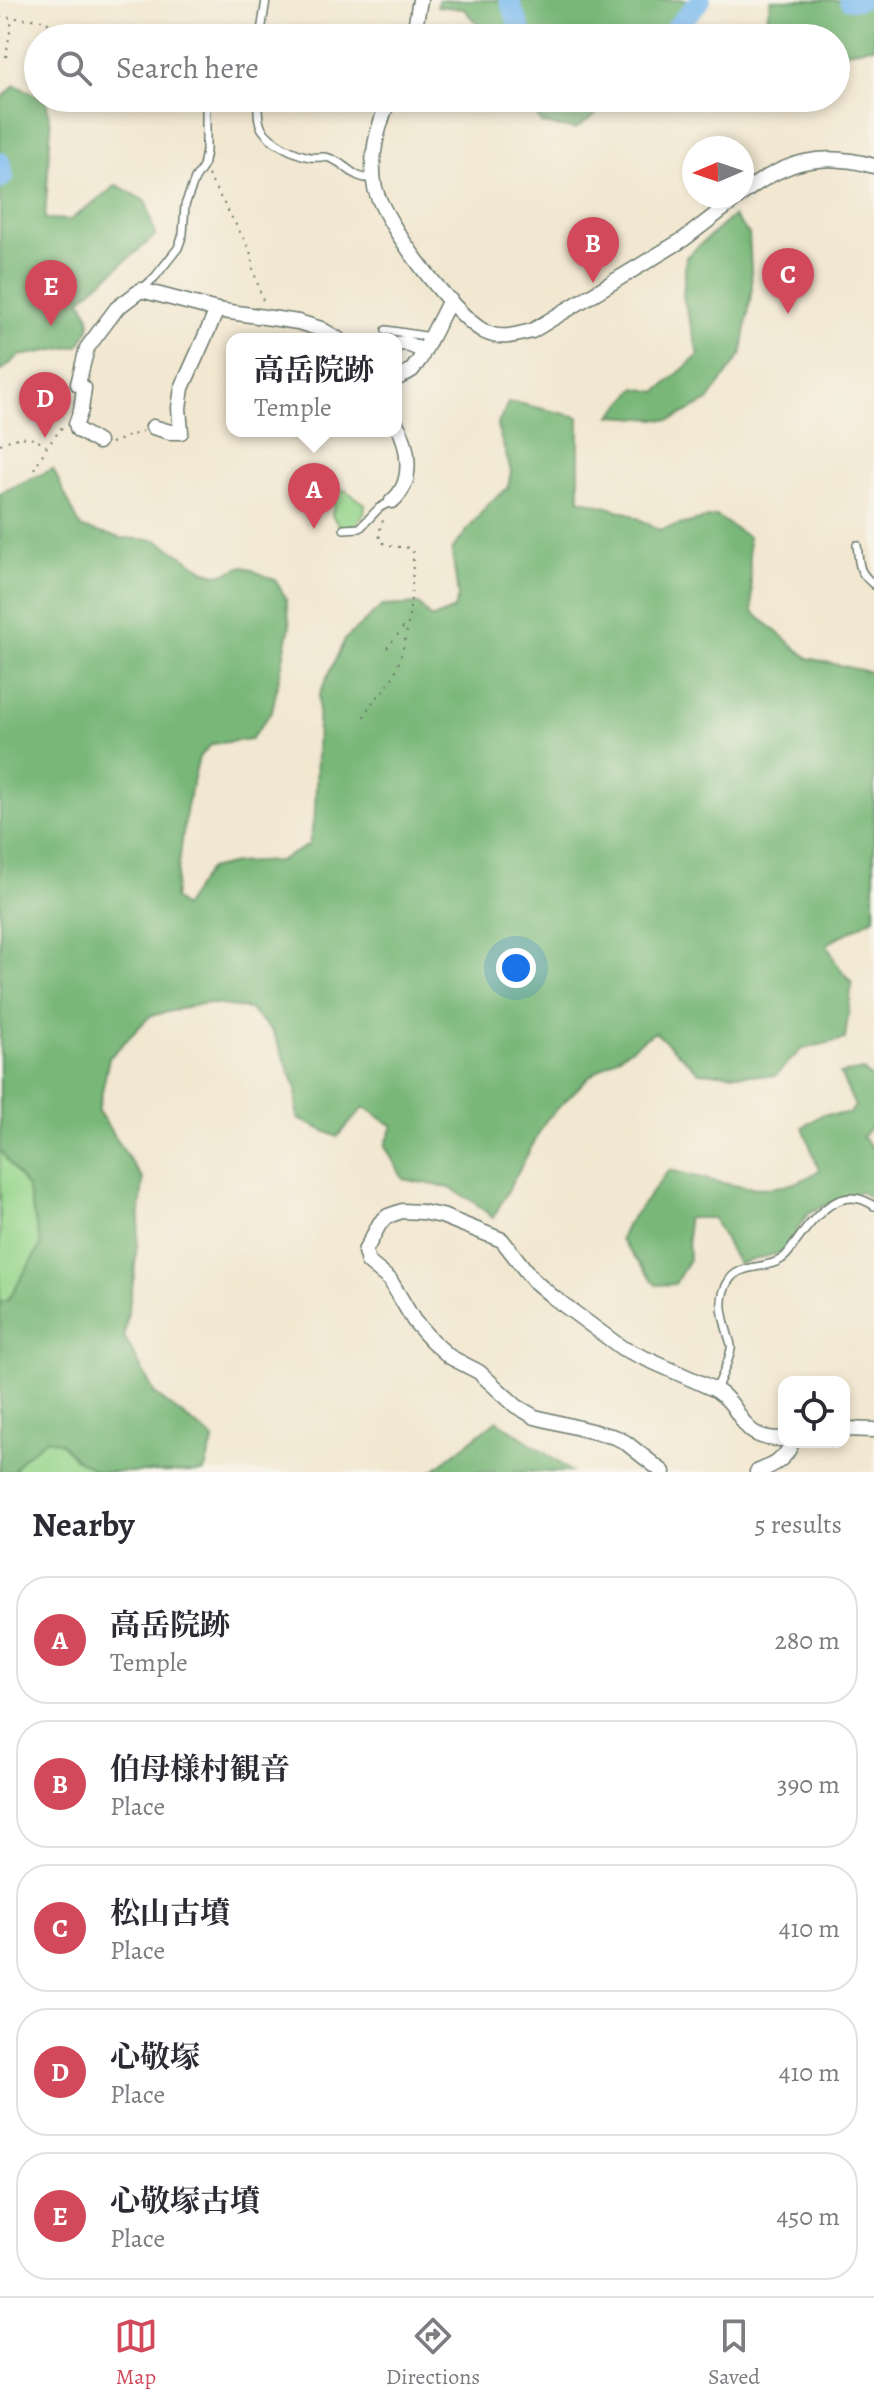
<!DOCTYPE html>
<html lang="en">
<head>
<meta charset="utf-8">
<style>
	:root { --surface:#fff; --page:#f7f7f7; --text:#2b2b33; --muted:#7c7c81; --line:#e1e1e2; --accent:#d1495b }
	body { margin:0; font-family:Alegreya,"Noto Serif JP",serif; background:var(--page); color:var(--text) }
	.controls { position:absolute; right:24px; bottom:24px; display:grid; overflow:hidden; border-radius:16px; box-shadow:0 4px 12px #0003 }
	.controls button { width:72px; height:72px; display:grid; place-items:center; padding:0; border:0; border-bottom:2px solid var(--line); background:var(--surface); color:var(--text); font:40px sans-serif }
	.compass { position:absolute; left:682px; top:136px; width:72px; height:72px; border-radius:50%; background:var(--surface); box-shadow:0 4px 12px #0003; rotate:268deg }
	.you { position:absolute; left:516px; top:968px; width:28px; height:28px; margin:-20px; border:6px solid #fff; border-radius:50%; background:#1a73e8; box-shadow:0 0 0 12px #1a73e833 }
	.badge { display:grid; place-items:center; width:52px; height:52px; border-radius:50%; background:var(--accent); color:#fff; font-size:26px; font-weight:700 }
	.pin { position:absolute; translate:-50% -66px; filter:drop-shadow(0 2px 4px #0008) }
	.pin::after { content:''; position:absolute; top:42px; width:28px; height:24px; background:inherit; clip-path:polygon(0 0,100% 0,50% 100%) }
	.popup { position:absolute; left:226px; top:333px; width:176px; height:104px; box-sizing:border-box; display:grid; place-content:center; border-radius:16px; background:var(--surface); filter:drop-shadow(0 2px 6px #0005); font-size:26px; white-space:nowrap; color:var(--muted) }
	.popup b { font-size:30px; color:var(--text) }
	.popup::after { content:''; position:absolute; left:50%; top:100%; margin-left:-16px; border:16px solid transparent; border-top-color:var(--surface) }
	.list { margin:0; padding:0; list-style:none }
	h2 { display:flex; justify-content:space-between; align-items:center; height:104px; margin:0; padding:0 32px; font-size:34px }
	h2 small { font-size:26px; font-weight:400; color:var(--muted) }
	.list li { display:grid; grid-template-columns:52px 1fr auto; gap:24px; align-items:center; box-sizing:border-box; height:128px; margin:0 16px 16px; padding:0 16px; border:2px solid var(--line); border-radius:32px }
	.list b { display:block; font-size:30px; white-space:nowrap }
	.list p { margin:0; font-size:26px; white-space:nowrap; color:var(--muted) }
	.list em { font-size:26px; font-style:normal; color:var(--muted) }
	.icon { flex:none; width:44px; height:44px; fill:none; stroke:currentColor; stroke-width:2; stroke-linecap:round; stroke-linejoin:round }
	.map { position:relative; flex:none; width:874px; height:1472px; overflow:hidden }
	.search { position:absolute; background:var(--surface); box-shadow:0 4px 12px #0003; left:24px; right:24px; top:24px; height:88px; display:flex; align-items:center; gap:20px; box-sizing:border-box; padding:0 28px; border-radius:44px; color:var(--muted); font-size:30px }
	.sheet { height:824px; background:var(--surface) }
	nav { display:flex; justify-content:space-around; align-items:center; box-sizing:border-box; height:112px; border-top:2px solid var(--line); background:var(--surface); font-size:22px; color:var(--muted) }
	nav a { display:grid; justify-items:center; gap:4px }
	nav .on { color:var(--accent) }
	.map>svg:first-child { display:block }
</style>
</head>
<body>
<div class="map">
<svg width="874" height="1472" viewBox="0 0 874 1472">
	<rect width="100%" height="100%" fill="#f7f3e8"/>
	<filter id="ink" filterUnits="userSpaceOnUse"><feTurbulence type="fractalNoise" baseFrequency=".0125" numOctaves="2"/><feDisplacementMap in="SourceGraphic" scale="16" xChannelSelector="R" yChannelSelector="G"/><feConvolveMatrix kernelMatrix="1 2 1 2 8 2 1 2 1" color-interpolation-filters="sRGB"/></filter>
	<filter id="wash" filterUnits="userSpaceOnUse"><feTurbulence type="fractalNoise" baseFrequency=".006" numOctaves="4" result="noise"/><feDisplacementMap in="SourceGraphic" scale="32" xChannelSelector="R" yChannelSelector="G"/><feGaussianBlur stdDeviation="1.8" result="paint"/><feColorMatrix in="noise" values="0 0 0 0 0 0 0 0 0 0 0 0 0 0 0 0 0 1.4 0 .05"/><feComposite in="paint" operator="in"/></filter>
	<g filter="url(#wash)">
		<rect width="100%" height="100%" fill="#f2e7d0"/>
		<path fill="#96d68c" stroke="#5a8a60" stroke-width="2" d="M336 490H345L365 504 364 514 354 526H339L332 515Z
			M0 1118 46 1171 47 1244 0 1314Z
			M30 1426 119 1472H0Z"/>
		<path fill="#78b778" stroke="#4c7a56" stroke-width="2" d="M438 0H695L684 10 664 38H490L464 9 437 6Z
			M771 0H856L864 7 874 2V47L852 50 836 58V38H762Z
			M15 85 38 96V98L46 100 51 125 45 219 70 220 117 185 146 202 155 236 81 299C92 323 95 323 78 346L19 356 0 372V100Z
			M527 98H620L575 129 542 124Z
			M733 216 749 234 752 288 742 353 708 401 671 420 611 416 636 388 657 392 699 355 683 297 686 257Z
			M508 403H518L579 417V499L628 513 659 530 716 516 748 537 753 612 808 658 874 673V918L827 944 836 963 852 983 845 1039 802 1049 775 1076 699 1072 655 1032 589 1077 546 1120 493 1218 474 1202 450 1188 403 1179 385 1146 393 1126 364 1107 337 1137 297 1118 296 1087 273 1032 249 1009 206 1003 150 1016 109 1058 98 1111 143 1180 134 1276 124 1336 155 1394 214 1439 204 1472H98L73 1457 61 1443 47 1439 23 1458 13 1472H0V1303L8 1300 41 1245 27 1188 0 1150V493L53 469 81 528 121 538 157 540 205 571 221 575 243 566 275 580 286 598 290 626 272 711 251 739 212 744 199 757 187 806 174 898 183 907 209 869 235 863 279 861 309 845 315 813 319 695 345 639 382 606 419 604 431 619 454 609 458 597 452 550 489 503 508 488 511 471 497 426Z
			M863 1070 874 1081V1123L862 1137 874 1149V1200L859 1191 809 1212 783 1252 738 1264 713 1218H687L689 1259 675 1284 656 1285 620 1239 627 1224 669 1170C718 1181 775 1204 819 1170L803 1127 823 1114H849L855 1106 840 1074Z
			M497 1420 562 1465 571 1472H431Z"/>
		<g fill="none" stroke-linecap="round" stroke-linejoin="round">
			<path stroke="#7dbbf0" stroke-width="20" d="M509 0 524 38
				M849 0H860
				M666 38 701 0
				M0 162 4 176 0 179"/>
		</g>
	</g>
	<g filter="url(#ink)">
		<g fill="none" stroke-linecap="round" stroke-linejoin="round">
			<defs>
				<path id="lane" d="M260 38 266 0
					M258 98C258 108 257 120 262 129 271 143 295 154 310 157 316 158 324 156 329 158 347 163 353 181 374 178
					M143 288 155 277 178 248 183 234 185 205 195 179 203 167 206 151V98
					M386 330 431 337
					M344 529 360 528 379 508 392 501
					M857 545C860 567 857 570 874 585
					M716 1390C721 1377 729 1362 731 1349 732 1346 730 1341 729 1338 723 1317 716 1298 730 1279 741 1264 766 1269 780 1260 789 1255 790 1249 796 1242 814 1217 841 1182 874 1206"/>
				<path id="street" d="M411 38 416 22 420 0
					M389 98C379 126 368 157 375 188 384 223 453 315 485 332 501 340 516 335 532 331L684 239 740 196
					M742 194C785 161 821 151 874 166
					M396 344 405 343 424 351
					M396 379 412 370 420 359 450 300
					M153 427 170 432H181L179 408 182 388 217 310
					M98 442 78 430 76 424 81 410 84 388 78 384 87 348 117 308 141 290 217 310 298 322 321 329 338 339
					M392 501C415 483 409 445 396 423
					M844 1429 874 1430
					M663 1472 625 1442 615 1437 535 1417 516 1406 479 1372 450 1357 432 1341 414 1321 390 1280 368 1262 365 1251 380 1223 388 1216 402 1211 422 1212 442 1216 502 1240 533 1280 553 1297 622 1348 716 1390C747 1410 736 1440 784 1439
					M757 1472C773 1465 786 1460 792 1442"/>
			</defs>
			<use href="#lane" stroke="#69786b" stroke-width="10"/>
			<use href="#street" stroke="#69786b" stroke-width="17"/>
			<path stroke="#69786b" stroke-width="2" stroke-dasharray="2 6" stroke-linecap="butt" d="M0 17 44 20 67 38
				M133 38C151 32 164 29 181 38
				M6 57 12 19
				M208 175 250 250 253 269 264 304
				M111 443 143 431
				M0 444C18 436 30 434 46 446
				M34 469 47 447 63 426
				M387 648 406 624
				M364 717C369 702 382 695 390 682 409 650 413 589 413 552L410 548C385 545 372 547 384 518"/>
			<use href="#lane" stroke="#fff" stroke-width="7"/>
			<use href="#street" stroke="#fff" stroke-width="14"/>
		</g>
	</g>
</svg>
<div class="controls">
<button><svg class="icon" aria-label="locate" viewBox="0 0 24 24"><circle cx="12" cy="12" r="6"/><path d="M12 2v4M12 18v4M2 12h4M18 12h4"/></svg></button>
</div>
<svg class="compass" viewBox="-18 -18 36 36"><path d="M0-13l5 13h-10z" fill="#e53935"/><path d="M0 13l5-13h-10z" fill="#7c7c81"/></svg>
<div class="you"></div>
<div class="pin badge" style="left:314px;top:529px">A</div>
<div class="popup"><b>高岳院跡</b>Temple</div>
<div class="pin badge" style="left:593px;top:283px">B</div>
<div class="pin badge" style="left:788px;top:314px">C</div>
<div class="pin badge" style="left:45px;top:438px">D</div>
<div class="pin badge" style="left:51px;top:326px">E</div>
<div class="search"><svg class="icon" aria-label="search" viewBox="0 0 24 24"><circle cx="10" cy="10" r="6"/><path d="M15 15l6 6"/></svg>Search here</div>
</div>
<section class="sheet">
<h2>Nearby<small>5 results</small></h2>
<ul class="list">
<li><span class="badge">A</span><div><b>高岳院跡</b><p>Temple</p></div><em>280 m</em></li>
<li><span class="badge">B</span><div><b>伯母様村観音</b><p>Place</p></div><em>390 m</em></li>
<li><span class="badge">C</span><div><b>松山古墳</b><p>Place</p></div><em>410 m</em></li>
<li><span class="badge">D</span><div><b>心敬塚</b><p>Place</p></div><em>410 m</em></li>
<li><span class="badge">E</span><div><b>心敬塚古墳</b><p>Place</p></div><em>450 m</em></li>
</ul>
</section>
<nav>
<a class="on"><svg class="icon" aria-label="map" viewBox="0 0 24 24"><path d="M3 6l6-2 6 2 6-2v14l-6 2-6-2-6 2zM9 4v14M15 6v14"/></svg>Map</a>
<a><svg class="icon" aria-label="directions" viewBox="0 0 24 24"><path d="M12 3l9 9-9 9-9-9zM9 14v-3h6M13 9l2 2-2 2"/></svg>Directions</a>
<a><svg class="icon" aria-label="saved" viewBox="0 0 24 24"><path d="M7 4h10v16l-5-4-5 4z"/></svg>Saved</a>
</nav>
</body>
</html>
